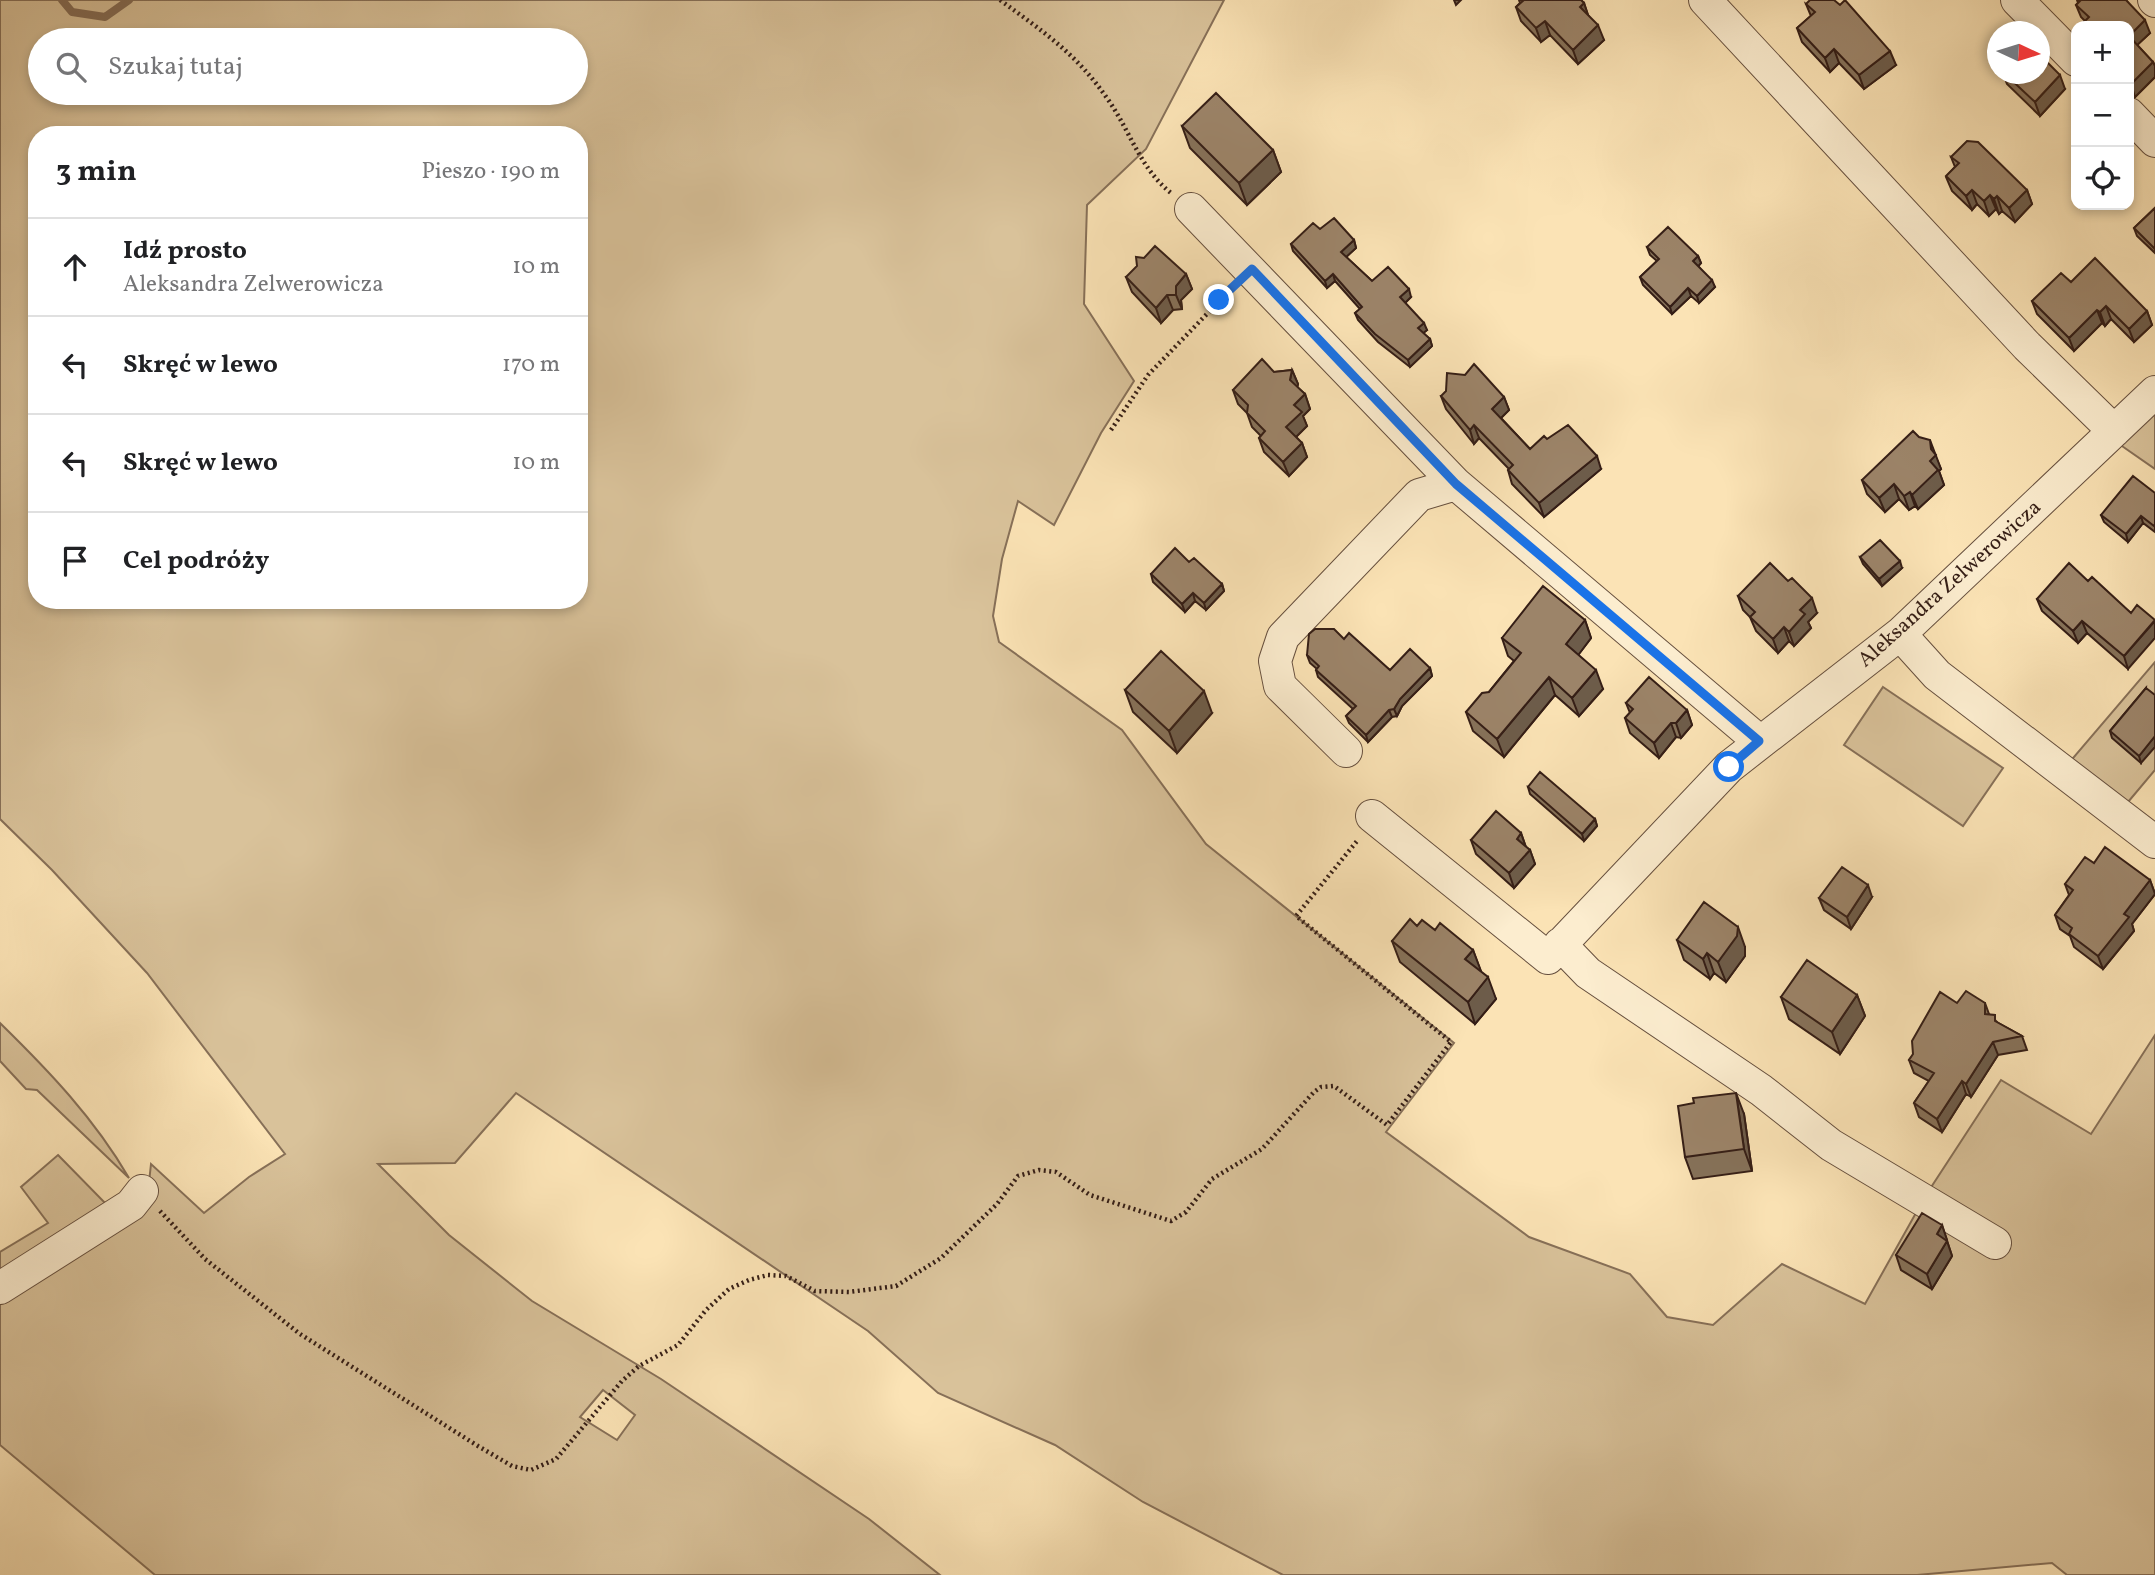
<!DOCTYPE html>
<html lang="pl">
<head>
<meta charset="utf-8">
<style>
	:root { --surface:#fff; --page:#f2f2f2; --text:#202124; --muted:#757577; --line:#e0e0e0 }
	body { margin:0; font-family:Vollkorn,serif; background:var(--page); color:var(--text) }
	.controls { position:absolute; right:21px; top:21px; display:grid; overflow:hidden; border-radius:14px; box-shadow:0 4px 10px #0003 }
	.controls button { width:63px; height:63px; display:grid; place-items:center; padding:0; border:0; border-bottom:2px solid var(--line); background:var(--surface); color:var(--text); font:35px sans-serif }
	.compass { position:absolute; left:1987px; top:21px; width:63px; height:63px; border-radius:50%; background:var(--surface); box-shadow:0 4px 10px #0003; rotate:94deg }
	.stop { position:absolute; width:21px; height:21px; margin:-16px; border:5px solid #1a73e8; border-radius:50%; background:#fff }
	.stop.end { background:#1a73e8; border-color:#fff; box-shadow:0 2px 7px #0008 }
	.list { margin:0; padding:0; list-style:none }
	h2 { display:flex; justify-content:space-between; align-items:center; height:91px; margin:0; padding:0 28px; font-size:30px }
	h2 small { font-size:23px; font-weight:400; color:var(--muted) }
	.list li { display:grid; grid-template-columns:46px 1fr auto; gap:21px; align-items:center; box-sizing:border-box; height:98px; padding:0 28px; border-top:2px solid var(--line) }
	.list b { display:block; font-size:26px; white-space:nowrap }
	.list p { margin:0; font-size:23px; white-space:nowrap; color:var(--muted) }
	.list em { font-size:23px; font-style:normal; color:var(--muted) }
	.icon { flex:none; width:38px; height:38px; fill:none; stroke:currentColor; stroke-width:2; stroke-linecap:round; stroke-linejoin:round }
	.map { position:relative; flex:none; width:2155px; height:1575px; overflow:hidden }
	.search { position:absolute; background:var(--surface); box-shadow:0 4px 10px #0003; left:28px; top:28px; width:560px; height:77px; display:flex; align-items:center; gap:18px; box-sizing:border-box; padding:0 24px; border-radius:38px; color:var(--muted); font-size:26px }
	.panel { position:absolute; background:var(--surface); box-shadow:0 4px 10px #0003; left:28px; top:126px; width:560px; height:483px; border-radius:28px }
	.map>svg:first-child { display:block }
</style>
</head>
<body>
<div class="map">
<svg width="2155" height="1575" viewBox="0 0 2155 1575">
	<rect width="100%" height="100%" fill="#fbe3b5"/>
	<filter id="stains"><feTurbulence type="fractalNoise" baseFrequency=".00286" numOctaves="4"/><feColorMatrix values="0 0 0 0 .2 0 0 0 0 .09 0 0 0 0 .02 0 0 0 .5 -.17"/></filter>
	<radialGradient id="worn" r=".72"><stop offset=".6" stop-color="#630" stop-opacity="0"/><stop offset="1" stop-color="#630" stop-opacity=".3"/></radialGradient>
	<path fill="#d9c29a" stroke="#877058" stroke-width="2" fill-rule="evenodd" d="M0 0H1224L1146 149 1087 205 1084 304 1134 381 1101 433 1054 525 1018 501 1002 559 993 616 999 642 1122 730 1206 844 1454 1043 1386 1132 1529 1237 1630 1274 1667 1317 1713 1325 1782 1264 1865 1304 1926 1195 2001 1080 2091 1134 2155 1035V1575H2067L2052 1563 1917 1575H1283L1143 1502 1055 1445 938 1393 868 1331 516 1093 455 1163 378 1164 449 1235 532 1301 661 1379 869 1519 940 1575H155L0 1445V1294L146 1210 151 1164 204 1213 249 1177 285 1154 147 973 52 870 0 819ZM40 40H576V93H40ZM37 135H579V600H37ZM603 1390 635 1415 617 1440 580 1417Z
		M2155 411V469L2119 444Z
		M2155 662V770L2123 808 2068 764Z
		M1883 687 2003 768 1963 826 1844 745Z
		M0 1023C49 1071 94 1118 129 1178L37 1090 26 1089 0 1061Z
		M58 1155 110 1208 0 1274V1252L48 1223 21 1187Z"/>
	<g fill="none" stroke-linecap="round" stroke-linejoin="round">
		<path stroke="#846c55" stroke-width="8" d="M62 0 72 12 105 17 129 0"/>
		<defs>
			<path id="minor" d="M1705 0 2027 346 2114 431
				M2017 0 2076 60
				M2154 0 2155 1
				M2129 114 2155 141
				M1191 209 1456 484 1759 741
				M1900 634 1937 675 2155 842
				M1346 751 1280 686 1275 661 1283 637 1419 495 1456 484
				M1372 816 1548 958 1729 767 1900 634 2155 392
				M1560 944 1588 973 1761 1090 1831 1145 1995 1243
				M0 1288 131 1205 142 1191"/>
		</defs>
		<use href="#minor" stroke="#664f3e" stroke-width="34"/>
		<path stroke="#351e16" stroke-width="4.5" stroke-dasharray="2 3.5" stroke-linecap="butt" d="M1000 0C1045 33 1077 54 1109 101 1131 133 1140 168 1171 193
			M1111 430 1148 375 1230 290
			M160 1211 205 1259 300 1334 478 1446 512 1466 531 1470 556 1459 622 1381 639 1366 678 1345 706 1310 729 1289 749 1280 768 1275 786 1276 815 1291 849 1292 896 1286 941 1258 997 1204 1018 1176 1039 1170 1056 1172 1090 1195 1171 1221 1186 1212 1212 1179 1262 1149 1314 1092 1321 1087 1334 1086 1387 1125 1451 1042 1296 916 1357 841"/>
		<use href="#minor" stroke="#fcedcf" stroke-width="32"/>
	</g>
	<path fill="#86725a" stroke="#351e16" stroke-width="2" d="M1519 0H1581L1584 3 1588 15 1604 40 1578 64 1550 35 1541 42 1521 21 1516 7 1520 3Z
		M2077 0H2126L2150 33 2137 45 2153 62 2155 66V77L2135 97 2129 90V26L2085 21 2081 17 2076 5 2078 3Z
		M1806 4 1896 65 1864 89 1839 63 1830 72 1802 42 1797 28 1811 16Z
		M2003 74H2040L2065 89 2040 116 2007 84Z
		M1182 126 1273 150 1281 172 1247 205 1190 148Z
		M1951 157 2027 190 2032 204 2015 222 2002 211 1999 214 1996 209 1989 216 1977 204 1972 210 1952 191 1946 177 1955 167Z
		M2155 208V253L2137 236 2134 228Z
		M1320 229 1354 240 1356 248 1346 257 1372 281 1411 297 1405 303 1427 330 1423 333 1430 339 1432 346 1410 367 1378 342 1358 320 1355 313 1360 309 1335 281 1327 288 1293 251 1291 244Z
		M1647 247 1698 256 1701 263 1698 266 1715 287 1699 303 1691 296 1672 314 1643 285 1640 277 1657 261 1650 255Z
		M1186 274 1192 289 1181 300 1182 309 1173 310 1161 323 1132 292 1126 277Z
		M2071 282 2147 311 2152 325 2134 342 2111 319 2105 326 2102 323 2074 351 2037 314 2032 301Z
		M1292 370 1298 384 1297 387 1305 394 1310 409 1303 416 1307 426 1296 437 1302 443 1307 457 1289 476 1264 452 1259 438 1261 436 1252 427 1247 413 1238 404 1233 390 1274 372Z
		M1441 396 1504 397 1509 410 1501 418 1530 449 1547 439 1601 469 1544 517 1512 484 1508 470 1509 469 1479 438 1474 444 1446 409Z
		M1934 453 1941 469 1939 471 1944 485 1918 509 1915 506 1909 510 1899 499 1885 512 1867 494 1862 480Z
		M2155 493V532L2143 523 2128 542 2104 522 2101 515Z
		M1860 557 1902 568 1882 586 1863 564Z
		M1189 562 1222 584 1224 591 1206 610 1195 601 1185 612 1153 582 1151 574Z
		M2088 581 2131 613 2128 669 2087 633 2078 643 2042 611 2037 599Z
		M1738 596 1817 613 1808 622 1811 628 1794 646 1789 641 1778 653 1756 631 1750 617 1743 610Z
		M1585 620 1591 638 1578 655 1603 689 1579 716 1555 695 1504 757 1473 731 1466 712 1489 692 1514 661 1508 656 1502 638Z
		M1344 639 1390 670 1430 668 1432 676 1402 706 1397 716 1392 717 1368 742 1349 723 1346 716 1353 709 1318 677 1316 670 1317 669 1310 663 1307 655Z
		M2146 688 2141 763 2112 738 2110 731Z
		M1125 690 1212 713 1177 753 1133 712Z
		M1626 703 1687 710 1692 725 1681 738 1676 737 1659 758 1630 733 1625 718 1630 713Z
		M1528 787 1595 819 1597 826 1584 841 1530 794Z
		M1521 833 1526 847 1530 850 1535 864 1514 888 1476 854 1471 840Z
		M2094 863 2150 880 2155 894 2132 924 2134 931 2103 969 2074 947 2070 936 2060 929 2055 915 2069 895 2065 884Z
		M1872 897 1851 929 1824 910 1819 898Z
		M1417 926 1435 930 1473 950 1481 972 1496 999 1475 1024 1400 962 1392 941Z
		M1677 940 1745 947V956L1726 982 1714 973 1710 979 1684 960Z
		M1857 995 1865 1016 1840 1054 1789 1019 1781 997Z
		M1957 1003H1985L1989 1014 1998 1023 2022 1036 2027 1050 1998 1055 1971 1097 1966 1094 1942 1132 1919 1117 1914 1103 1929 1081 1914 1073 1909 1060Z
		M1744 1114 1752 1171 1693 1179 1685 1157Z
		M1942 1225 1952 1256 1932 1289 1901 1270 1896 1255Z"/>
	<path fill="#6d5c4a" stroke="#351e16" stroke-width="2" d="M1454 0H1461L1456 5Z
		M1584 3 1589 18 1580 7Z
		M2145 20 2150 33 2133 49 2129 36Z
		M1545 21 1550 35 1541 42 1536 28Z
		M1598 25 1604 40 1578 64 1573 50Z
		M1834 49 1839 63 1830 72 1825 58Z
		M1890 51 1896 65 1864 89 1859 75Z
		M2153 62 2155 66V77L2135 97 2131 84Z
		M2060 75 2065 89 2040 116 2035 102Z
		M1273 150 1281 172 1247 205 1239 183Z
		M1972 190 1977 204 1972 210 1966 196Z
		M2027 190 2032 204 2015 222 2009 208Z
		M1990 195 1996 209 1989 216 1984 201Z
		M1997 196 2002 211 1999 214 1994 199Z
		M1354 240 1356 248 1344 259 1341 252Z
		M1698 256 1701 263 1696 269 1693 261Z
		M1186 274 1192 289 1181 300 1182 309 1176 295V286Z
		M1333 274 1335 281 1327 288 1325 281Z
		M1712 280 1715 287 1699 303 1697 296Z
		M1688 288 1691 296 1672 314 1670 307Z
		M1409 289 1411 297 1403 305 1400 297Z
		M1167 295 1173 310 1161 323 1156 308Z
		M2106 306 2111 319 2105 326 2100 312Z
		M2097 310 2102 323 2074 351 2069 338Z
		M2147 311 2152 325 2134 342 2129 329Z
		M1424 323 1427 330 1421 335 1418 328Z
		M1430 339 1432 346 1410 367 1408 360Z
		M1292 370 1298 384 1296 394 1290 380Z
		M1305 394 1310 409 1303 416 1307 426 1291 442 1286 427 1294 405Z
		M1504 397 1509 410 1497 422 1492 409Z
		M1474 425 1479 438 1474 444 1470 430Z
		M1930 440 1941 469 1939 471 1944 485 1918 509 1912 495 1931 449Z
		M1302 443 1307 457 1289 476 1283 462Z
		M1597 456 1601 469 1544 517 1539 503Z
		M1894 484 1899 499 1885 512 1879 498Z
		M1910 492 1915 506 1909 510 1904 496Z
		M2141 516 2143 523 2128 542 2126 534Z
		M1900 561 1902 568 1882 586 1879 579Z
		M1222 584 1224 591 1206 610 1204 603Z
		M1193 593 1195 601 1185 612 1182 604Z
		M1812 598 1817 613 1808 622 1811 628 1794 646 1789 632 1800 610Z
		M1585 620 1591 638 1573 662 1566 644Z
		M2082 621 2087 633 2078 643 2073 631Z
		M2155 621V638L2128 669 2124 656Z
		M1784 627 1789 641 1778 653 1773 639Z
		M1430 668 1432 676 1402 706 1397 716 1394 709 1400 699Z
		M1596 670 1603 689 1579 716 1572 698Z
		M1549 677 1555 695 1504 757 1497 739Z
		M1204 691 1212 713 1177 753 1169 731Z
		M1389 710 1392 717 1368 742 1366 735Z
		M1687 710 1692 725 1681 738 1676 723Z
		M1671 723 1676 737 1659 758 1654 743Z
		M2155 736V747L2141 763 2139 756Z
		M1595 819 1597 826 1584 841 1582 834Z
		M1521 833 1526 848 1517 839Z
		M1530 850 1535 864 1514 888 1509 873Z
		M2150 880 2155 894 2132 924 2134 931 2103 969 2098 956 2124 914Z
		M1868 885 1872 897 1851 929 1847 917Z
		M1738 927 1745 947V956L1726 982 1718 962Z
		M1473 950 1481 971 1473 981 1465 959Z
		M1707 953 1714 973 1710 979 1703 959Z
		M1488 977 1496 999 1475 1024 1468 1002Z
		M1857 995 1865 1016 1840 1054 1832 1032Z
		M1993 1042 1998 1055 1971 1097 1966 1084Z
		M1962 1081 1966 1094 1942 1132 1937 1119Z
		M1736 1093 1744 1114 1752 1171 1744 1149Z
		M1942 1225 1947 1240 1942 1249 1937 1234Z
		M1947 1241 1952 1256 1932 1289 1927 1274Z"/>
	<path fill="#9c8469" stroke="#351e16" stroke-width="2" d="M1524 0H1581L1584 3 1580 7 1598 25 1573 50 1545 21 1536 28 1516 7Z
		M1810 0H1834L1840 5 1845 0 1890 51 1859 75 1834 49 1825 58 1797 28 1815 12 1806 4Z
		M2079 0H2126L2145 20 2129 36V26H2080L2089 17 2076 5 2080 1Z
		M2129 36 2153 62 2131 84 2129 82Z
		M2040 55 2060 75 2035 102 2005 74H2040Z
		M1216 93 1273 150 1239 183 1182 126Z
		M1967 141 1978 142 2027 190 2009 208 1997 196 1994 199 1990 195 1984 201 1972 190 1966 196 1946 176 1959 163 1951 157Z
		M2155 208V249L2134 228Z
		M1334 218 1354 240 1341 252 1372 281 1388 267 1409 289 1400 297 1424 323 1418 328 1430 339 1408 360 1375 334 1355 313 1362 307 1333 274 1325 281 1291 244 1313 223 1320 229Z
		M1668 227 1698 256 1693 261 1712 280 1697 296 1688 288 1670 307 1640 277 1659 259 1647 247Z
		M1155 246 1186 274 1176 286V295H1167L1156 308 1126 277 1137 266 1136 257 1144 258Z
		M2095 258 2147 311 2129 329 2106 306 2100 312 2097 310 2069 338 2032 301 2061 273 2071 282Z
		M1262 359 1274 372 1292 370 1290 380 1305 394 1294 405 1302 412 1286 427 1302 443 1283 462 1259 438 1265 431 1247 413 1248 405 1233 390Z
		M1474 364 1504 397 1492 409 1530 449 1544 436 1547 439 1568 425 1597 456 1539 503 1508 470 1513 465 1474 425 1470 430 1441 396 1446 391 1447 373 1465 375Z
		M1913 431 1919 437 1930 440 1931 449 1936 455 1930 461 1938 470 1912 495 1910 492 1904 496 1894 484 1879 498 1862 480Z
		M2133 476 2155 493V524L2154 526 2141 516 2126 534 2101 515Z
		M1880 540 1900 561 1879 579 1860 557Z
		M1175 548 1189 562 1194 558 1222 584 1204 603 1193 593 1182 604 1151 574Z
		M1770 563 1788 581 1792 578 1812 598 1800 610 1805 614 1789 632 1784 627 1773 639 1750 617 1755 612 1738 596Z
		M2069 563 2088 581 2092 577 2131 613 2137 605 2155 620 2124 656 2082 621 2073 631 2037 599Z
		M1543 586 1585 620 1566 644 1596 670 1572 698 1549 677 1497 739 1466 712 1482 693 1489 692 1521 653 1502 638Z
		M1315 629H1334L1344 639 1349 633 1390 670 1410 649 1430 668 1400 699 1394 709 1389 710 1366 735 1346 716 1356 706 1316 670 1319 666 1307 655 1309 634Z
		M1161 651 1204 691 1169 731 1125 690Z
		M1649 677 1687 710 1676 723H1671L1654 743 1625 718 1633 709 1626 703Z
		M2146 688 2155 695V736L2139 756 2110 731Z
		M1540 772 1595 819 1582 834 1528 787Z
		M1496 811 1521 833 1517 839 1530 850 1509 873 1471 840Z
		M2105 847 2150 880 2124 914 2129 917 2098 956 2069 934 2072 928 2055 915 2073 890 2065 884 2085 857 2094 863Z
		M1842 867 1868 885 1847 917 1819 898Z
		M1704 902 1738 927 1737 936 1718 962 1707 953 1703 959 1677 940Z
		M1410 919 1417 926 1422 920 1435 930 1440 923 1473 950 1465 959 1488 977 1468 1002 1392 941Z
		M1807 960 1857 995 1832 1032 1781 997Z
		M1966 991 1985 1003V1014L1995 1015V1021L2022 1036 1993 1042 1966 1084 1962 1081 1937 1119 1914 1103 1934 1073 1909 1060 1913 1054 1912 1041 1940 992 1957 1003Z
		M1736 1093 1744 1149 1685 1157 1678 1106 1694 1103 1693 1098Z
		M1922 1213 1942 1225 1937 1234 1947 1241 1927 1274 1896 1255Z"/>
	<g fill="none" stroke-linecap="round" stroke-linejoin="round">
		<path stroke="#1a73e8" stroke-width="9" d="M1219 300 1252 269 1456 484 1759 741 1729 767"/>
	</g>
	<g text-anchor="middle" stroke-width="6" stroke-linejoin="round" paint-order="stroke">
		<g font-size="21" fill="#351e16" stroke="#fcedcf">
			<text transform="translate(1949 583) rotate(-42)" y="7">Aleksandra Zelwerowicza</text>
		</g>
	</g>
	<rect width="100%" height="100%" filter="url(#stains)"/>
	<rect width="100%" height="100%" fill="url(#worn)"/>
</svg>
<div class="controls">
<button>+</button>
<button>−</button>
<button><svg class="icon" aria-label="locate" viewBox="0 0 24 24"><circle cx="12" cy="12" r="6"/><path d="M12 2v4M12 18v4M2 12h4M18 12h4"/></svg></button>
</div>
<svg class="compass" viewBox="-18 -18 36 36"><path d="M0-13l5 13h-10z" fill="#e53935"/><path d="M0 13l5-13h-10z" fill="#757577"/></svg>
<div class="stop" style="left:1729px;top:767px"></div>
<div class="stop end" style="left:1219px;top:300px"></div>
<div class="search"><svg class="icon" aria-label="search" viewBox="0 0 24 24"><circle cx="10" cy="10" r="6"/><path d="M15 15l6 6"/></svg>Szukaj tutaj</div>
<section class="panel">
<h2>3 min<small>Pieszo · 190 m</small></h2>
<ul class="list">
<li><svg class="icon" aria-label="ahead" viewBox="0 0 24 24"><path d="M12 20V5M6 11l6-6 6 6"/></svg><div><b>Idź prosto</b><p>Aleksandra Zelwerowicza</p></div><em>10 m</em></li>
<li><svg class="icon" aria-label="left" viewBox="0 0 24 24"><path d="M17 20v-9H6M10 6l-5 5 5 5"/></svg><div><b>Skręć w lewo</b></div><em>170 m</em></li>
<li><svg class="icon" aria-label="left" viewBox="0 0 24 24"><path d="M17 20v-9H6M10 6l-5 5 5 5"/></svg><div><b>Skręć w lewo</b></div><em>10 m</em></li>
<li><svg class="icon" aria-label="arrive" viewBox="0 0 24 24"><path d="M6 21V4h12l-3 4 3 4H6"/></svg><div><b>Cel podróży</b></div></li>
</ul>
</section>
</div>
</body>
</html>
